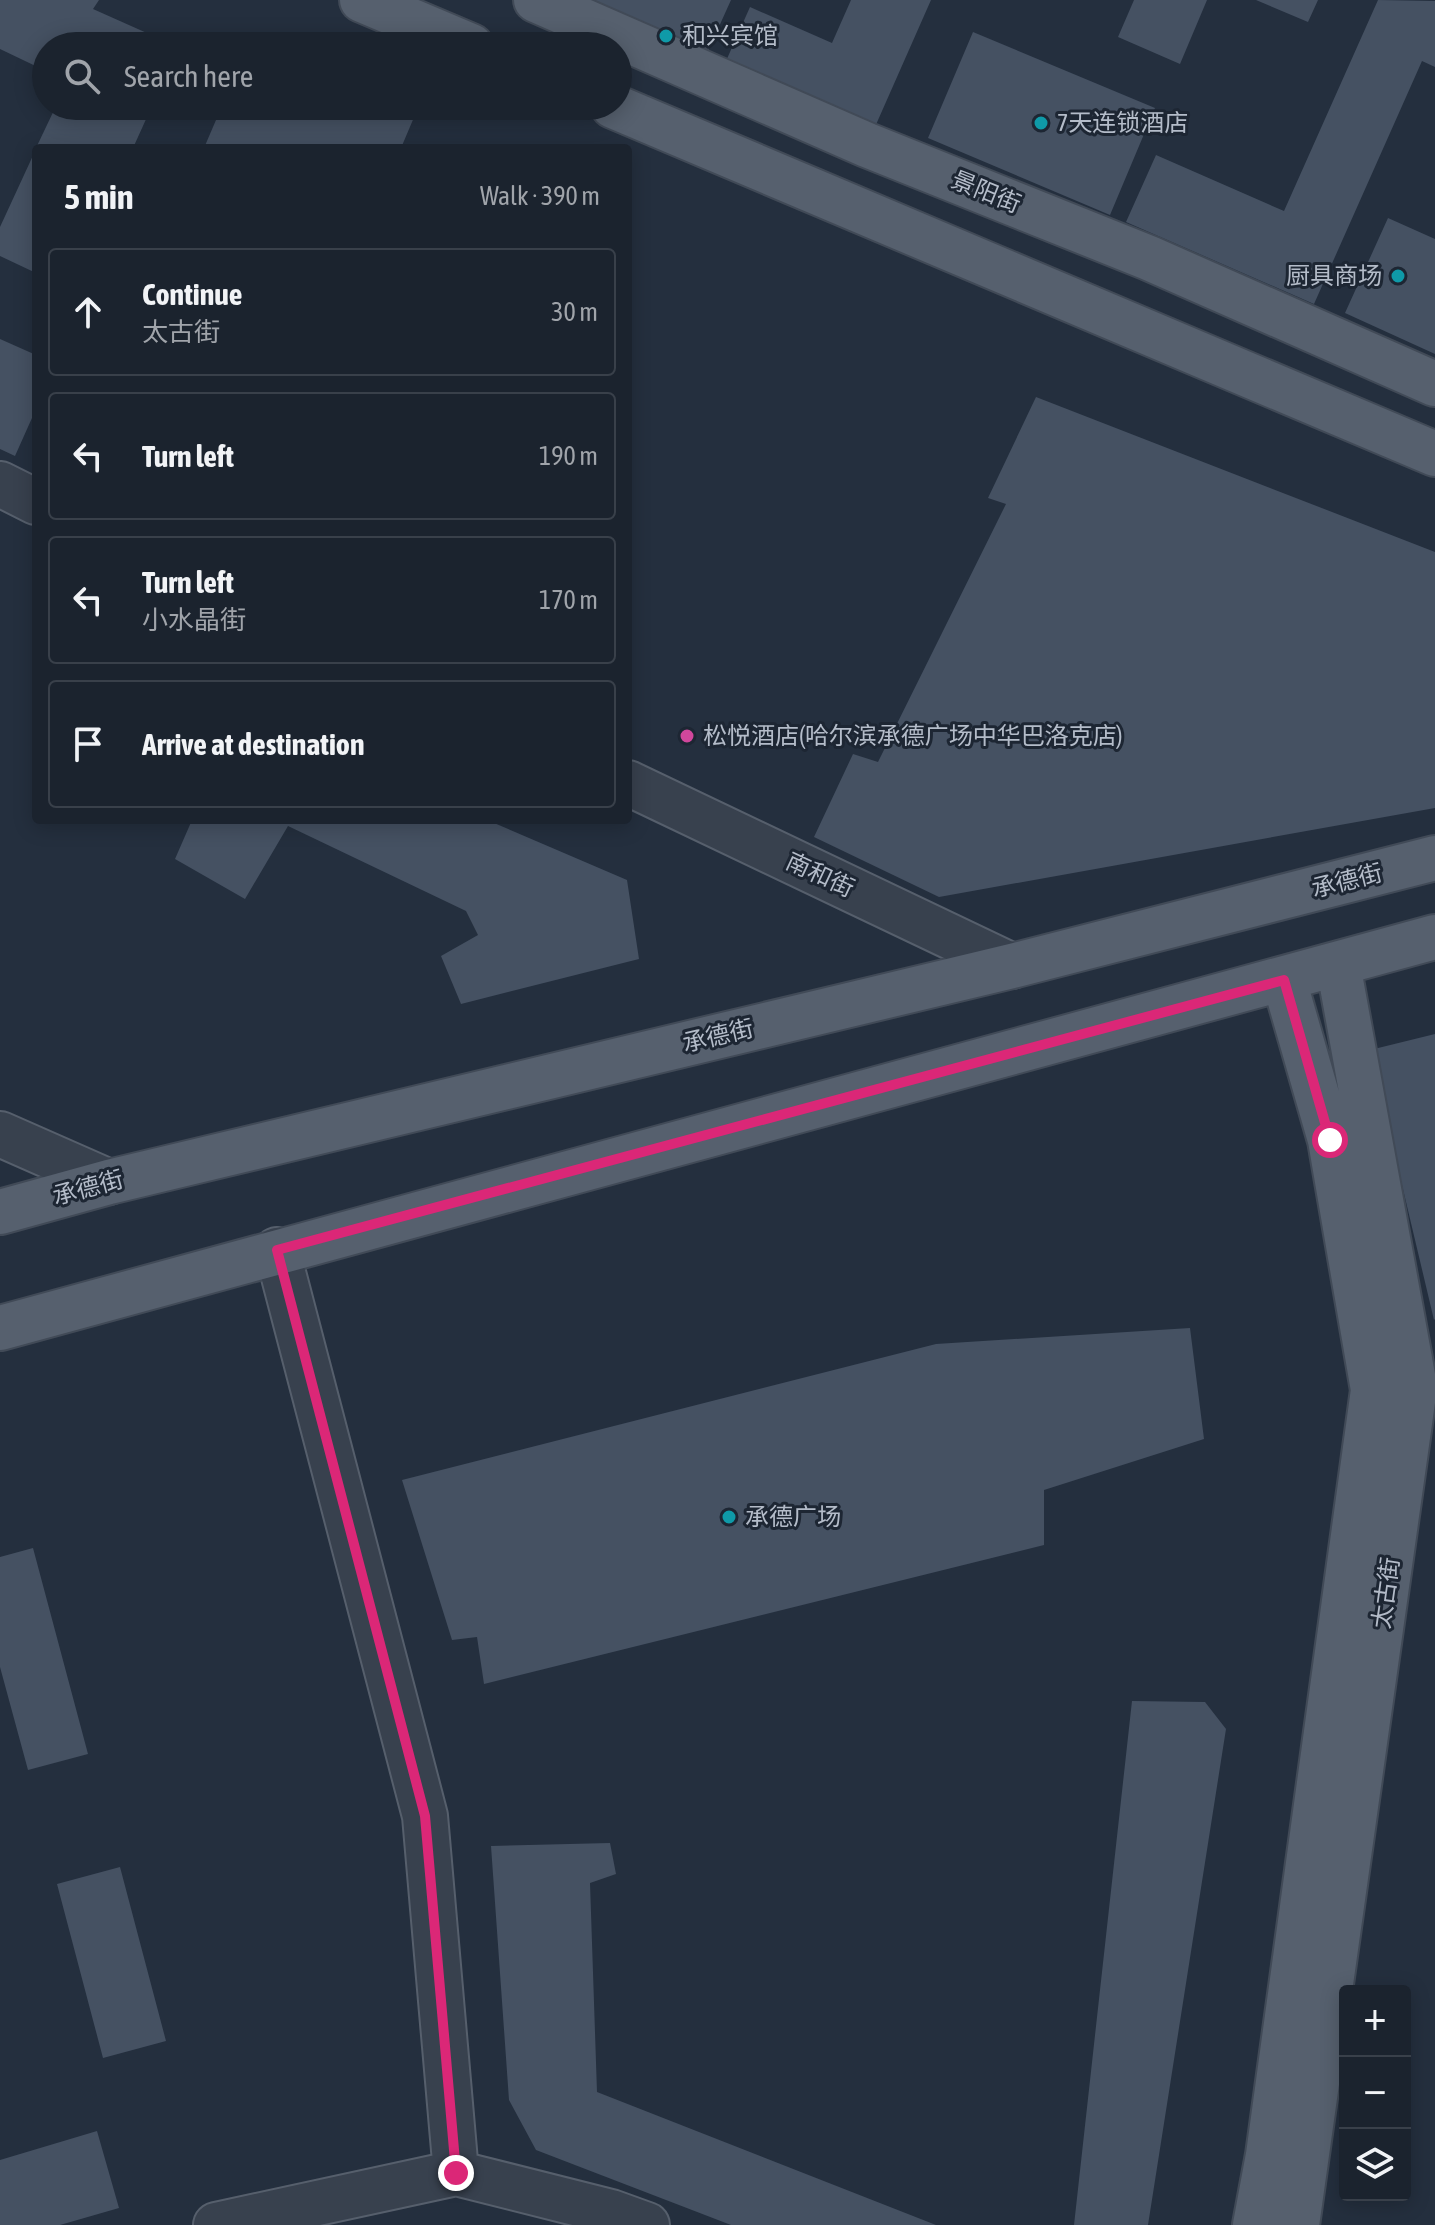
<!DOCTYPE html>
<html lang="en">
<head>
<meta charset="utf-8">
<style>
	:root { --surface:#1b232e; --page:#242b36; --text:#f1f3f6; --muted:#a0a4aa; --line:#39404a }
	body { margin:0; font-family:"Asap Condensed","Noto Sans SC",sans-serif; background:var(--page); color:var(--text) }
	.controls { position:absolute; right:24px; bottom:24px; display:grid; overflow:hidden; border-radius:8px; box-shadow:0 4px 20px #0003 }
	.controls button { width:72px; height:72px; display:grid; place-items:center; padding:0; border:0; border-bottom:2px solid var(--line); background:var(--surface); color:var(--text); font:40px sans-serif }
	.stop { position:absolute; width:24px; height:24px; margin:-18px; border:6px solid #db2777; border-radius:50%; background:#fff }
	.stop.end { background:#db2777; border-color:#fff; box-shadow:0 2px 8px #0008 }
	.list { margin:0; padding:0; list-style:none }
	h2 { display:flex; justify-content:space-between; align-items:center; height:104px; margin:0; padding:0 32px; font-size:34px }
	h2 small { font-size:26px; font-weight:400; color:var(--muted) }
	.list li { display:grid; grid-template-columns:52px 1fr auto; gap:24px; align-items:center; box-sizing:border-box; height:128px; margin:0 16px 16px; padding:0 16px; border:2px solid var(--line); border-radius:8px }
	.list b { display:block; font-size:30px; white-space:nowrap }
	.list p { margin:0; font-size:26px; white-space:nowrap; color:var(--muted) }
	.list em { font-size:26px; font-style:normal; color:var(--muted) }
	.icon { flex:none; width:44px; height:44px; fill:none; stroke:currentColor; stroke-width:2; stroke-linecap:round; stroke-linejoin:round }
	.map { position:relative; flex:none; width:1435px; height:2225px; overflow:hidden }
	.search { position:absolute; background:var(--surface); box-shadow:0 4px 20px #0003; left:32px; top:32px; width:600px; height:88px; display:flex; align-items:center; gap:20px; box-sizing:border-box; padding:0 28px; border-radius:44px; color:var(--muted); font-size:30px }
	.panel { position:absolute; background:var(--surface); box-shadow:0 4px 20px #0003; left:32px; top:144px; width:600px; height:680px; border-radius:8px }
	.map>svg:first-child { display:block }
</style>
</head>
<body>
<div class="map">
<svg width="1435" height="2225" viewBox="0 0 1435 2225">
	<rect width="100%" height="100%" fill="#242f3e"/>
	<path fill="#455162" d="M0 0H99L93 9 176 46H46V71L0 49Z
		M536 0H731L699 71Z
		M851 0H931L867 145 718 79 750 7 832 43Z
		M1134 0H1207L1180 64 1118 37Z
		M1256 0H1318L1308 22Z
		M1378 0 1435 1V67L1422 61 1314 304 1126 222 1156 155 1284 211Z
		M973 32 1155 108 1110 215 928 138Z
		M56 106H152L133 148H36Z
		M222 106H393L415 115 401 148H204Z
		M36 149V273L0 256V227Z
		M1388 218 1435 239V354L1345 313Z
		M0 339 36 355V409L15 456 0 449Z
		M1036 397 1435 552V808L939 897 814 837 853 754 878 762 1006 504 988 498Z
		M192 820H487L627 880 639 959 461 1004 441 956 478 935 466 911 288 826 245 899 175 859Z
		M1435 1034V1319L1434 1320 1370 1050Z
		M1190 1328 1204 1439 1044 1490V1545L484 1684 477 1637 452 1640 402 1480 936 1344Z
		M33 1548 88 1754 28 1770 0 1667V1557Z
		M1132 1701 1205 1702 1226 1729 1148 2225H1074Z
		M610 1843 616 1874 590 1883 597 2092 936 2225H731L536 2150 509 2100 491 1846Z
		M120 1867 166 2041 103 2058 57 1884Z
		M97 2131 119 2208 60 2225H0V2160Z"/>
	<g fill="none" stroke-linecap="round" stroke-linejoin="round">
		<defs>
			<path id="minor" d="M0 484 36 502
				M628 783 1012 966
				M0 1134 109 1182
				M277 1250 425 1816 456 2173
				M216 2225 456 2173 611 2212 647 2225"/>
			<path id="major" d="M362 0 471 46
				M536 0 867 145 1149 258 1435 384
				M613 106 1435 454
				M0 1212 109 1182 1012 966 1435 858
				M0 1328 1435 937
				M1255 2225 1268 2155 1373 1390 1330 1140 1284 980
				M1297 2225 1415 1387 1338 964"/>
		</defs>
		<use href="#minor" stroke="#565f6c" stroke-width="48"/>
		<use href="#major" stroke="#414a57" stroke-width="48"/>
		<use href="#minor" stroke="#38414e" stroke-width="44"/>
		<use href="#major" stroke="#56606e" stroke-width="44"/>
	</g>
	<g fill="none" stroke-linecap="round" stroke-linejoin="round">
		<path stroke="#db2777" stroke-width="10" d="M456 2173 425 1816 277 1250 1284 980 1330 1140"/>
	</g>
	<g fill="#0f9aa8" stroke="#1d2633" stroke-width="3">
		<circle cx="666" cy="36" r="8"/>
		<circle cx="1041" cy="123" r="8"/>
		<circle cx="1398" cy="276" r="8"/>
		<circle cx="729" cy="1517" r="8"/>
	</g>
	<circle fill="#d1479c" stroke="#1d2633" stroke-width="3" cx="687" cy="736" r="8"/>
	<g text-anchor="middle" stroke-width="6" stroke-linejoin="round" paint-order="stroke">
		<g font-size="24" fill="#b4bcc9" stroke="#1d2633" text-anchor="start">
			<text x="682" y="44">和兴宾馆</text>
			<text x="1057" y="131">7天连锁酒店</text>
			<text x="1382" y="284" text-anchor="end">厨具商场</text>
			<text x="703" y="744">松悦酒店(哈尔滨承德广场中华巴洛克店)</text>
			<text x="745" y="1525">承德广场</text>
		</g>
		<g font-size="24" fill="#b4bcc9" stroke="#1d2633">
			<text transform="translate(986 192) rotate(22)" y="8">景阳街</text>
			<text transform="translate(820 875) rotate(25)" y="8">南和街</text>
			<text transform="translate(1347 881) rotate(-14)" y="8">承德街</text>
			<text transform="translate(718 1036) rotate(-13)" y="8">承德街</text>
			<text transform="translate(88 1188) rotate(-15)" y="8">承德街</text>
			<text transform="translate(1386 1593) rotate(-82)" y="8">太古街</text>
		</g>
	</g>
</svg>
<div class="controls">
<button>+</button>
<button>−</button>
<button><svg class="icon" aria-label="layers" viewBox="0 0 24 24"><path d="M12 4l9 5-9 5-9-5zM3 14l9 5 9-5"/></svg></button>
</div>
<div class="stop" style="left:1330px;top:1140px"></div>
<div class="stop end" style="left:456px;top:2173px"></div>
<div class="search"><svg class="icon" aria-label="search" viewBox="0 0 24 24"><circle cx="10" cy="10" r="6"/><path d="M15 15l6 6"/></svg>Search here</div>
<section class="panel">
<h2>5 min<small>Walk · 390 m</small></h2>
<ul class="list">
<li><svg class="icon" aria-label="ahead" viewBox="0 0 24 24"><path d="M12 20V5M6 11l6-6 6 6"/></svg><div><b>Continue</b><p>太古街</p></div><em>30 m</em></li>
<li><svg class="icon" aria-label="left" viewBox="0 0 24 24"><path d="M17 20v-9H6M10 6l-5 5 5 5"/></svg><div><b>Turn left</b></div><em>190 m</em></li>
<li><svg class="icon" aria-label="left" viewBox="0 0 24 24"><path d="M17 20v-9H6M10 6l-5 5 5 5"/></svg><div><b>Turn left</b><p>小水晶街</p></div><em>170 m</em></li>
<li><svg class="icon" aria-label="arrive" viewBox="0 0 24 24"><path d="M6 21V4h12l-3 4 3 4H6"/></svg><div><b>Arrive at destination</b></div></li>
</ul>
</section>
</div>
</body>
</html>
